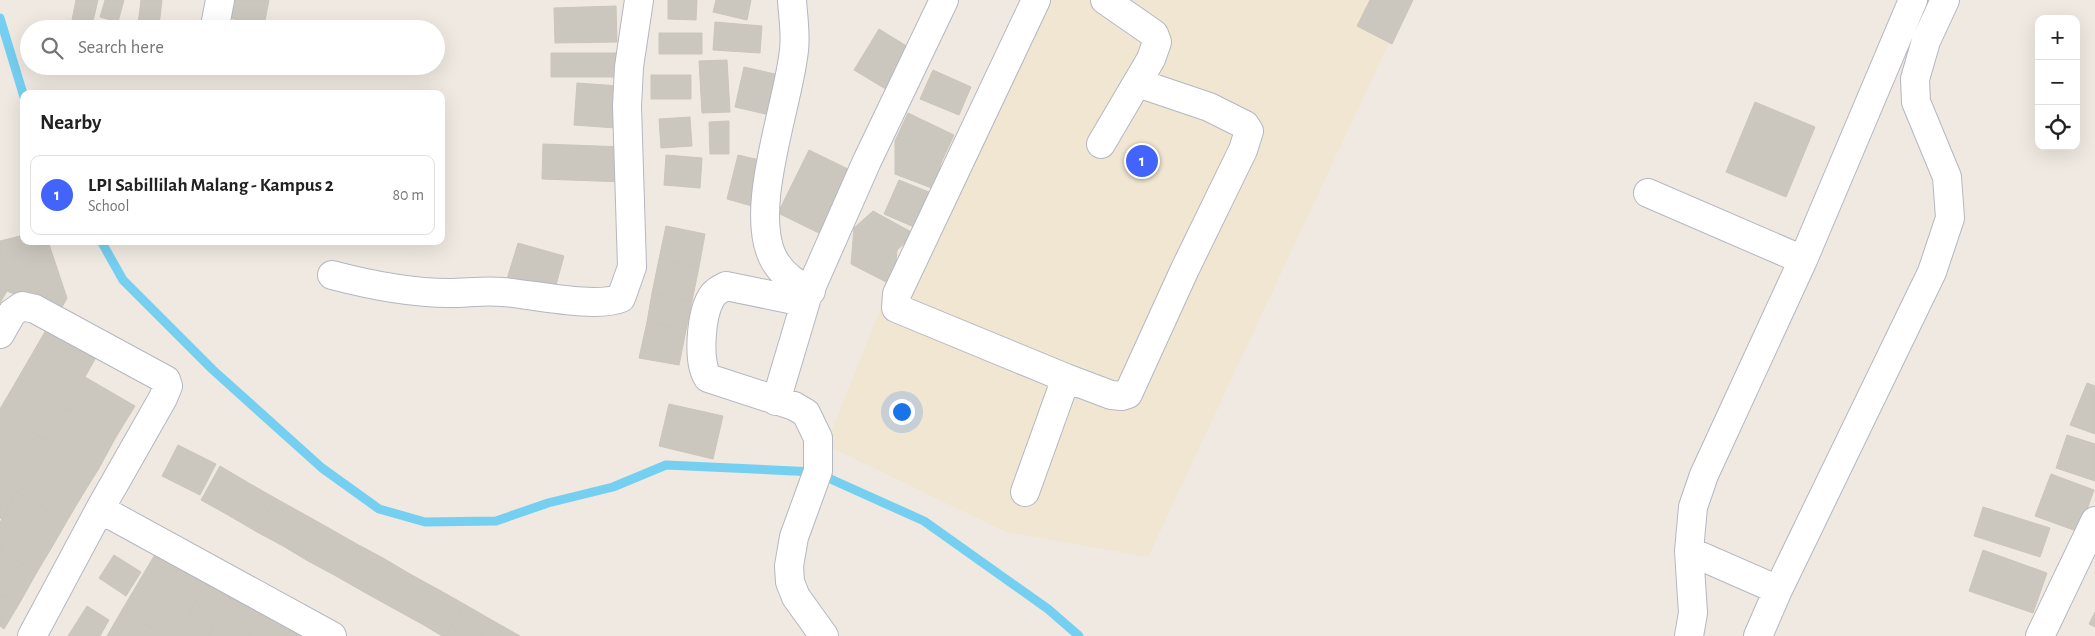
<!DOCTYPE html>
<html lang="en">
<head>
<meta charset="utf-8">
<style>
	:root { --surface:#fff; --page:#f2f2f2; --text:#222; --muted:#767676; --line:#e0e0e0; --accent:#4264fb }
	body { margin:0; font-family:"Alegreya Sans",sans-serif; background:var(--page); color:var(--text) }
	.controls { position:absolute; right:15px; top:15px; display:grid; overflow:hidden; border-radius:10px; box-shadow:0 5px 20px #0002 }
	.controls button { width:45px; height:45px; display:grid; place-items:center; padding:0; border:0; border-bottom:1px solid var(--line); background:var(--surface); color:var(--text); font:25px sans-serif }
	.you { position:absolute; left:901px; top:411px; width:18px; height:18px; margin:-12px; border:4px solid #fff; border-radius:50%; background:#1a73e8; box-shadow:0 0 0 8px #1a73e833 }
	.badge { display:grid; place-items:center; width:32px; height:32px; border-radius:50%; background:var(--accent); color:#fff; font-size:16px; font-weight:700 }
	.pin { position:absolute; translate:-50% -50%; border:2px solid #fff; box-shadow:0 1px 5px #0006 }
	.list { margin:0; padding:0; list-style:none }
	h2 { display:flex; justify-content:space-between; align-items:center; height:65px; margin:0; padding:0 20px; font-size:21px }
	h2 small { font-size:16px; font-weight:400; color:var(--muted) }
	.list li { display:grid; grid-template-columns:32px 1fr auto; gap:15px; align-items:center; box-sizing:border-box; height:80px; margin:0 10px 10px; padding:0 10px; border:1px solid var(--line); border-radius:10px }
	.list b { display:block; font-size:19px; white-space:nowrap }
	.list p { margin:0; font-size:16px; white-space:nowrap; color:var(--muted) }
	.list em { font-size:16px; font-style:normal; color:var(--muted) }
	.icon { flex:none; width:28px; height:28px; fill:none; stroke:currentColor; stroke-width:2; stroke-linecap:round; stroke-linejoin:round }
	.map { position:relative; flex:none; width:2095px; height:636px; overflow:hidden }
	.search { position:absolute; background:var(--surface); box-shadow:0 5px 20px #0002; left:20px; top:20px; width:425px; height:55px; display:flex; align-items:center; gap:12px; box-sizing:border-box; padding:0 18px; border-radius:28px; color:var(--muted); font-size:19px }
	.panel { position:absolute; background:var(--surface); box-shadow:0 5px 20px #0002; left:20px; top:90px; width:425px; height:155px; border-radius:10px }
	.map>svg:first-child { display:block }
</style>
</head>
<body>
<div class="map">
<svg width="2095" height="636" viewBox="0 0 2095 636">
	<rect width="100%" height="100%" fill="#efe9e1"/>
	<path fill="#f0e6d1" d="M1026 0H1409L1148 557 1006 532 826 445 875 322Z"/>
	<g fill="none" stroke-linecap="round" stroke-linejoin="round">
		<path stroke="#75cff0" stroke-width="9" d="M0 18 24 97
			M101 241 123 280 213 370 322 468 379 509 425 522 496 521 548 503 613 487 666 465 815 472 924 521 1048 609 1079 636"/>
	</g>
	<path fill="#cbc7bf" stroke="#cbc5ba" d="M76 0H98L92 25 72 20Z
		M105 0H124L118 22 100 17Z
		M141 0H162L159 26 138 24Z
		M223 0H269L264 26 220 16Z
		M668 0H697L696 20 668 19Z
		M716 0H751L747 20 713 12Z
		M1370 0H1413L1392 44 1357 26Z
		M616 6 617 42 555 43 554 8Z
		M715 22 762 26 760 53 713 50Z
		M879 29 913 50 889 91 854 70Z
		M659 33H702V54H659Z
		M551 53H621V77H551Z
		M727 60 730 112 702 113 699 61Z
		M744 67 784 76 774 116 735 107Z
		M933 70 971 87 959 115 920 99Z
		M651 75H691V99H651Z
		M577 83 619 86 616 128 574 125Z
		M1755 102 1815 127 1786 197 1726 172Z
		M908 113 954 135 941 163 895 141Z
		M690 117 692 146 661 148 659 119Z
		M729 121V154H710L709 122Z
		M895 141 941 163 934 189 895 174Z
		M543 144 625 147 624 182 542 179Z
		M809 150 852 171 821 234 778 213Z
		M666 155 702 158 700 188 664 185Z
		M738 155 764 161 752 206 727 199Z
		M899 180 929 192 914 227 884 214Z
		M873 211 915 234 897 250 854 228Z
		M666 226 705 234 699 267 659 259Z
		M854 228 897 250 894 286 851 264Z
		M24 235V241H48L67 298 59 313 7 291 0 303V241Z
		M518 243 564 256 554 292 507 279Z
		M659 259 699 267 692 301 652 293Z
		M652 293 692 301 686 330 647 322Z
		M647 322 686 330 679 365 639 358Z
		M50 323 99 352 85 377 35 349Z
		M35 349 85 377 66 408 17 380Z
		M85 377 135 406 116 437 66 408Z
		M17 380 66 408 47 441 0 414V409Z
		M2087 383 2095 386V434L2070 425Z
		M669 404 723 416 713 459 659 446Z
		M66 408 116 437 98 470 47 441Z
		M0 414 47 441 33 465 0 446Z
		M2067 435 2095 444V481L2056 468Z
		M47 441 98 470 83 494 33 465Z
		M178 445 216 464 200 495 162 476Z
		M0 446 33 465 17 492 0 482Z
		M33 465 83 494 67 521 17 492Z
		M220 466 247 482 228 515 201 500Z
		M2051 474 2094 490 2079 532 2035 516Z
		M0 482 17 492 2 519 0 518Z
		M247 482 275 498 257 532 228 515Z
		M17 492 67 521 52 547 2 519Z
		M275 498 302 513 283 546 257 532Z
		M1983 507 2050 528 2040 557 1974 536Z
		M302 513 327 527 308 561 283 546Z
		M2 519 52 547 37 572 0 550V522Z
		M327 527 355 543 336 576 308 561Z
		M355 543 383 558 364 592 336 576Z
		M0 550 37 572 19 604 0 593Z
		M1983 550 2047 573 2033 613 1969 591Z
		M157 551 180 565 145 624 122 610Z
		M114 555 141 572 126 596 99 578Z
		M383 558 410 574 391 607 364 592Z
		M180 565 208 581 176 636H166L145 624Z
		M410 574 441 591 422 624 391 607Z
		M208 581 232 595 208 636H176Z
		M441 591 464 604 446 636H442L422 624Z
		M0 593 19 604 4 629 0 626Z
		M232 595 262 612 248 636H208Z
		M464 604 490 619 480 636H446Z
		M87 606 109 620 100 636H68Z
		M122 610 145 624 138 636H107Z
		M262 612 291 628 286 636H248Z
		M2095 612V627L2089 624Z
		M490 619 520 636H480Z
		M145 624 166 636H138Z
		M291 628 304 636H286Z"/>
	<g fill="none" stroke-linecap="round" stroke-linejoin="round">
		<defs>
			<path id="minor" d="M792 0C793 16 796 34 794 50 789 104 745 216 776 263 785 277 797 284 811 291
				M1036 0 897 294 896 308 1066 378 1111 395 1122 396 1128 394 1185 269 1243 150 1249 131 1245 125 1209 107 1138 83
				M215 26 220 0
				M1101 144 1151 59 1157 42 1154 34 1105 0
				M1648 193 1803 260
				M332 275C370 285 410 293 449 293 467 293 485 290 503 292 532 294 595 309 621 298L632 267 627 106 629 67 639 0
				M807 297 801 300H794L726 286C720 289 714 292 711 298 701 315 697 362 708 378L794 406 806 413 818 438V471L794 537 789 566 790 582 796 597 824 636
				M0 334 12 313 22 306 35 309 166 380 168 386 163 398 100 509 32 636
				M776 401 807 297 867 161 944 0
				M1025 492 1066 378
				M100 509 332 636
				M1689 551 1778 590
				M1689 636 1693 613 1689 551 1693 507 1704 475 1803 260 1913 0
				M1758 636 1778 590 1932 272 1950 218 1947 177 1916 102 1915 79 1926 41 1945 0
				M2040 636 2095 521"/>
		</defs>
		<use href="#minor" stroke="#b4b7c1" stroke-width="30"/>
		<use href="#minor" stroke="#fff" stroke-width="28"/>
	</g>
</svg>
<div class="controls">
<button>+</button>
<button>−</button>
<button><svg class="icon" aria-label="locate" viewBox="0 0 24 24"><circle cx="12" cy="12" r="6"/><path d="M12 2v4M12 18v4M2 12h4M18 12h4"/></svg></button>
</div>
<div class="you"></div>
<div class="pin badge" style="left:1142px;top:161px">1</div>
<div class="search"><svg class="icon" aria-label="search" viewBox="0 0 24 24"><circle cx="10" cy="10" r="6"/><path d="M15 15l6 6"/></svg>Search here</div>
<section class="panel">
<h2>Nearby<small></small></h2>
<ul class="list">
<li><span class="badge">1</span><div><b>LPI Sabillilah Malang - Kampus 2</b><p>School</p></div><em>80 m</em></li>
</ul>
</section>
</div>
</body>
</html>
